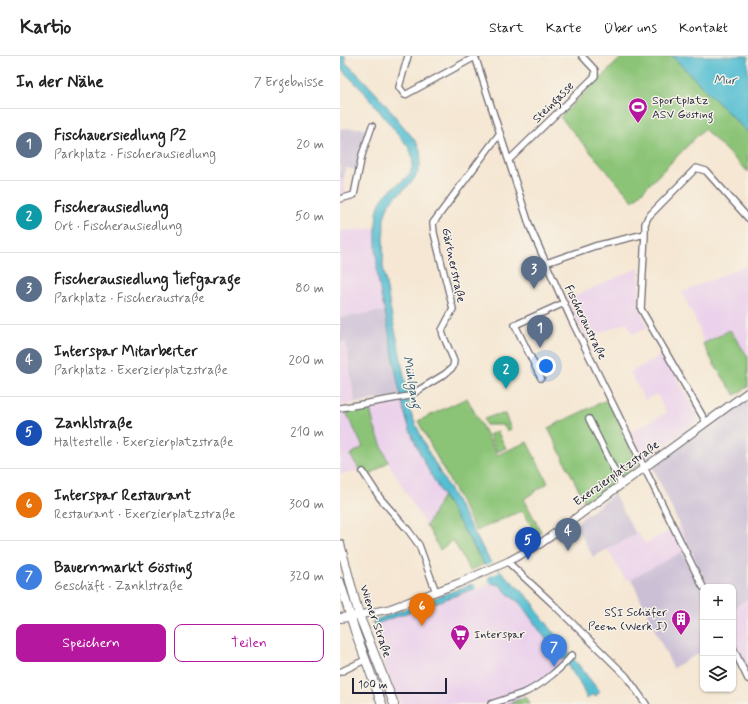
<!DOCTYPE html>
<html lang="de">
<head>
<meta charset="utf-8">
<style>
	:root { --surface:#fff; --page:#f6f6f6; --text:#222; --muted:#767676; --line:#e0e0e0; --accent:#b5179e }
	body { margin:0; font-family:Mynerve,sans-serif; background:var(--page); color:var(--text) }
	.controls { position:absolute; right:12px; bottom:12px; display:grid; overflow:hidden; border-radius:8px; box-shadow:0 1px 3px #0004 }
	.controls button { width:36px; height:36px; display:grid; place-items:center; padding:0; border:0; border-bottom:1px solid var(--line); background:var(--surface); color:var(--text); font:20px sans-serif }
	.scale { position:absolute; left:12px; bottom:10px; width:95px; box-sizing:border-box; padding-left:4px; border:2px solid #22223b; border-top:0; font-size:11px; line-height:14px; white-space:nowrap; color:#22223b; -webkit-text-stroke:3px #f7f3e8; paint-order:stroke }
	.you { position:absolute; left:206px; top:310px; width:14px; height:14px; margin:-10px; border:3px solid #fff; border-radius:50%; background:#1a73e8; box-shadow:0 0 0 6px #1a73e833 }
	.badge { display:grid; place-items:center; width:26px; height:26px; border-radius:50%; background:var(--accent); color:#fff; font-size:13px; font-weight:700 }
	.pin { position:absolute; translate:-50% -33px; filter:drop-shadow(0 1px 2px #0008) }
	.pin::after { content:''; position:absolute; top:21px; width:14px; height:12px; background:inherit; clip-path:polygon(0 0,100% 0,50% 100%) }
	.list { margin:0; padding:0; list-style:none }
	h2 { display:flex; justify-content:space-between; align-items:center; height:52px; margin:0; padding:0 16px; font-size:17px }
	h2 small { font-size:13px; font-weight:400; color:var(--muted) }
	.list li { display:grid; grid-template-columns:26px 1fr auto; gap:12px; align-items:center; box-sizing:border-box; height:72px; padding:0 16px; border-top:1px solid var(--line) }
	.list b { display:block; font-size:15px; white-space:nowrap }
	.list p { margin:0; font-size:13px; white-space:nowrap; color:var(--muted) }
	.list em { font-size:13px; font-style:normal; color:var(--muted) }
	.actions { display:flex; gap:8px; padding:12px 16px }
	.actions a { flex:1; padding:9px 0; border:1px solid var(--accent); border-radius:8px; text-align:center; font-size:14px; color:var(--accent) }
	.actions .main { background:var(--accent); color:#fff }
	.icon { flex:none; width:22px; height:22px; fill:none; stroke:currentColor; stroke-width:2; stroke-linecap:round; stroke-linejoin:round }
	.map { position:relative; flex:none; width:408px; height:648px; overflow:hidden }
	header { display:flex; align-items:center; gap:24px; box-sizing:border-box; height:56px; padding:0 20px; background:var(--surface); border-bottom:1px solid var(--line) }
	header strong { font-size:19px }
	nav { display:flex; gap:22px; margin-inline-start:auto; font-size:14px }
	main { display:flex }
	aside { flex:1; background:var(--surface) }
	.map>svg:first-child { display:block }
</style>
</head>
<body>
<header>
<strong>Kartio</strong>
<nav><a>Start</a><a>Karte</a><a>Über uns</a><a>Kontakt</a></nav>
</header>
<main>
<aside>
<h2>In der Nähe<small>7 Ergebnisse</small></h2>
<ul class="list">
<li><span class="badge" style="background:#5c6f8a">1</span><div><b>Fischauersiedlung P2</b><p>Parkplatz · Fischerausiedlung</p></div><em>20 m</em></li>
<li><span class="badge" style="background:#0f9aa8">2</span><div><b>Fischerausiedlung</b><p>Ort · Fischerausiedlung</p></div><em>50 m</em></li>
<li><span class="badge" style="background:#5c6f8a">3</span><div><b>Fischerausiedlung Tiefgarage</b><p>Parkplatz · Fischeraustraße</p></div><em>80 m</em></li>
<li><span class="badge" style="background:#5c6f8a">4</span><div><b>Interspar Mitarbeiter</b><p>Parkplatz · Exerzierplatzstraße</p></div><em>200 m</em></li>
<li><span class="badge" style="background:#1a4fb4">5</span><div><b>Zanklstraße</b><p>Haltestelle · Exerzierplatzstraße</p></div><em>210 m</em></li>
<li><span class="badge" style="background:#e8710a">6</span><div><b>Interspar Restaurant</b><p>Restaurant · Exerzierplatzstraße</p></div><em>300 m</em></li>
<li><span class="badge" style="background:#3f7fe0">7</span><div><b>Bauernmarkt Gösting</b><p>Geschäft · Zanklstraße</p></div><em>320 m</em></li>
</ul>
<div class="actions"><a class="main">Speichern</a><a>Teilen</a></div>
</aside>
<div class="map">
<svg width="408" height="648" viewBox="0 0 408 648">
	<rect width="100%" height="100%" fill="#f7f3e8"/>
	<filter id="ink" filterUnits="userSpaceOnUse"><feTurbulence type="fractalNoise" baseFrequency=".025" numOctaves="2"/><feDisplacementMap in="SourceGraphic" scale="8" xChannelSelector="R" yChannelSelector="G"/><feConvolveMatrix kernelMatrix="1 2 1 2 8 2 1 2 1" color-interpolation-filters="sRGB"/></filter>
	<filter id="wash" filterUnits="userSpaceOnUse"><feTurbulence type="fractalNoise" baseFrequency=".012" numOctaves="4" result="noise"/><feDisplacementMap in="SourceGraphic" scale="16" xChannelSelector="R" yChannelSelector="G"/><feGaussianBlur stdDeviation="0.9" result="paint"/><feColorMatrix in="noise" values="0 0 0 0 0 0 0 0 0 0 0 0 0 0 0 0 0 1.4 0 .05"/><feComposite in="paint" operator="in"/></filter>
	<g filter="url(#wash)">
		<rect width="100%" height="100%" fill="#f5e7d3"/>
		<path fill="#ebd1eb" d="M4 122 6 146 0 148V123Z
			M36 172 37 209 42 245 45 255 0 261V175Z
			M408 209V332L395 339 375 310 363 288 360 274 342 236Z
			M299 212V251L308 271 293 278 287 266 246 283 227 243Z
			M6 284 15 347 0 350V287Z
			M324 298 360 364 307 402 298 406 285 379 326 357 317 338 305 344 290 316Z
			M62 346 65 360 80 396 103 439 90 464 86 470 48 406 34 370 30 352Z
			M5 354 23 391 10 399 21 416 15 415 0 418V355Z
			M339 470 350 492 291 524 285 523 267 493 298 476 305 488Z
			M151 527 160 529 169 539 180 547 210 589 224 606 199 630 192 628 175 639 185 641 168 648H60L33 578V569Z
			M408 542V629L393 600V553Z"/>
		<path fill="#cbbfd5" d="M11 72H26L16 114 5 112 4 122 0 123V73Z
			M45 255 61 339 15 347 6 285 0 287V261Z
			M408 340V542L393 553V531H363V595L333 612 291 523 342 496 357 526 364 523 313 411Z
			M274 438 296 478 253 501 235 468Z"/>
		<path fill="#8bc477" stroke="#567359" d="M283 0H332L408 77V116L364 73 293 145 220 61Z
			M390 274 408 301V331L395 339 375 310 363 288Z
			M127 342 157 399 187 386 208 427 184 443 201 476 196 479 186 460 181 455 136 475 78 365Z
			M268 343 298 409 246 448 208 372Z
			M30 352 34 370 48 406 30 419 25 413 20 414 10 399 23 391 5 354Z
			M165 358 171 373 167 375 163 369H146L144 363 155 359Z
			M157 375 166 392 157 396 149 379Z
			M103 439 144 508 130 515 113 484 100 494 88 472 86 470 90 464Z
			M185 641 190 648H168Z"/>
		<path fill="#55bed1" stroke="#3c7086" d="M0 0H5L6 7C27 26 45 47 62 69 68 76 77 85 80 94 81 100 81 107 79 113 75 127 59 137 49 147L44 162 43 210 51 256 59 292 71 358 88 395 150 505 188 541 194 548 196 553C217 581 238 609 260 636L255 641 253 638 247 643 241 629 227 608 210 589 180 547 169 539 160 529 151 527 33 569V565L151 521C129 478 99 439 79 395 74 383 68 371 65 358 57 328 53 297 47 266 43 247 37 227 37 207 36 193 34 159 40 147 51 125 84 124 69 92L23 35 0 12Z
			M332 0H408V77Z"/>
		<path fill="#f5e7d3" d="M153 506 160 516 148 521V525L152 527 134 535 135 533V529L130 527 148 520 144 510Z"/>
	</g>
	<g filter="url(#ink)">
		<g fill="none" stroke-linecap="round" stroke-linejoin="round">
			<defs>
				<path id="minor" d="M68 0 59 31 65 39 135 1
					M135 0 190 171 231 263 363 531
					M169 104 255 20V14L242 0
					M0 143 14 139 22 99 32 70
					M305 178 301 253 366 366
					M206 207 255 190 305 178V168L308 161 356 112 366 115 408 162
					M201 322 175 269 224 247
					M0 352 69 340 105 318 113 311 114 305 103 279 102 274 113 253 94 177 93 167 160 77
					M249 363 281 428
					M23 416 40 442 68 474 79 489 96 536
					M169 505 171 509 213 548 286 620 306 648
					M393 592 408 623
					M0 616 25 604
					M151 648C163 644 175 640 186 636 201 629 222 612 232 599"/>
				<path id="tertiary" d="M19 559 49 553 119 527 169 505 200 488 408 336"/>
				<path id="secondary" d="M0 562 17 560"/>
				<path id="primary" d="M0 488 19 559 54 648
					M0 526 15 575 42 648"/>
			</defs>
			<use href="#minor" stroke="#6c6770" stroke-width="8"/>
			<use href="#tertiary" stroke="#6c6770" stroke-width="9"/>
			<use href="#secondary" stroke="#6c6770" stroke-width="10"/>
			<use href="#primary" stroke="#6c6770" stroke-width="10"/>
			<use href="#minor" stroke="#fff" stroke-width="5.5"/>
			<use href="#tertiary" stroke="#fff" stroke-width="7"/>
			<use href="#secondary" stroke="#fff" stroke-width="8"/>
			<use href="#primary" stroke="#fff" stroke-width="8"/>
		</g>
	</g>
	<defs>
		<symbol id="stadium-pin" viewBox="-11 -11 22 30"><path d="M0 17L-7.5 6A9.5 9.5 0 1 1 7.5 6Z" fill="#b5179e" stroke="#f7f3e8"/><path d="M0-5a6.5 5 0 1 0 0 10a6.5 5 0 1 0 0-10ZM-3.5-1.8h7v3.6h-7Z" fill="#fff"/></symbol>
		<symbol id="building-pin" viewBox="-11 -11 22 30"><path d="M0 17L-7.5 6A9.5 9.5 0 1 1 7.5 6Z" fill="#b5179e" stroke="#f7f3e8"/><path d="M-4-6H4V6H1V3H-1V6H-4ZM-2.5-4.3h1.7v1.8h-1.7ZM.8-4.3h1.7v1.8H.8ZM-2.5-1h1.7V.8h-1.7ZM.8-1h1.7V.8H.8Z" fill="#fff"/></symbol>
		<symbol id="supermarket-pin" viewBox="-11 -11 22 30"><path d="M0 17L-7.5 6A9.5 9.5 0 1 1 7.5 6Z" fill="#b5179e" stroke="#f7f3e8"/><path d="M-6-5.5h2.5l.6 2H6L4.5 2H-2.5L-4.4-4H-6ZM-1.5 3.2a1.3 1.3 0 1 0 .1 0ZM3 3.2a1.3 1.3 0 1 0 .1 0Z" fill="#fff"/></symbol>
	</defs>
	<g fill-rule="evenodd">
		<use href="#stadium-pin" x="287" y="40" width="22" height="30"/>
		<use href="#building-pin" x="330" y="552" width="22" height="30"/>
		<use href="#supermarket-pin" x="109" y="567" width="22" height="30"/>
	</g>
	<g text-anchor="middle" stroke-width="3" stroke-linejoin="round" paint-order="stroke">
		<g font-size="12" fill="#22223b" stroke="#f7f3e8" text-anchor="start">
			<text x="312" y="48">Sportplatz<tspan x="312" dy="14">ASV Gösting</tspan></text>
			<text x="327" y="560" text-anchor="end">SSI Schäfer<tspan x="327" dy="14">Peem (Werk I)</tspan></text>
			<text x="134" y="582">Interspar</text>
		</g>
		<g font-size="12" fill="#22223b" stroke="#f7f3e8">
			<text transform="translate(213 46) rotate(-45)" y="4">Steingasse</text>
			<text transform="translate(114 209) rotate(78)" y="4">Gärtnerstraße</text>
			<text transform="translate(246 266) rotate(64)" y="4">Fischeraustraße</text>
			<text transform="translate(276 417) rotate(-36)" y="4">Exerzierplatzstraße</text>
			<text transform="translate(36 565) rotate(71)" y="4">Wiener Straße</text>
		</g>
		<g font-size="13" font-style="italic" fill="#345970" stroke="#f7f3e8">
			<text x="385" y="28">Mur</text>
			<text transform="translate(73 326) rotate(79)" y="5">Mühlgang</text>
		</g>
	</g>
</svg>
<div class="controls">
<button>+</button>
<button>−</button>
<button><svg class="icon" aria-label="layers" viewBox="0 0 24 24"><path d="M12 4l9 5-9 5-9-5zM3 14l9 5 9-5"/></svg></button>
</div>
<div class="scale">100 m</div>
<div class="you"></div>
<div class="pin badge" style="left:200px;top:292px;background:#5c6f8a">1</div>
<div class="pin badge" style="left:166px;top:333px;background:#0f9aa8">2</div>
<div class="pin badge" style="left:194px;top:233px;background:#5c6f8a">3</div>
<div class="pin badge" style="left:228px;top:495px;background:#5c6f8a">4</div>
<div class="pin badge" style="left:188px;top:504px;background:#1a4fb4">5</div>
<div class="pin badge" style="left:82px;top:570px;background:#e8710a">6</div>
<div class="pin badge" style="left:214px;top:611px;background:#3f7fe0">7</div>
</div>
</main>
</body>
</html>
